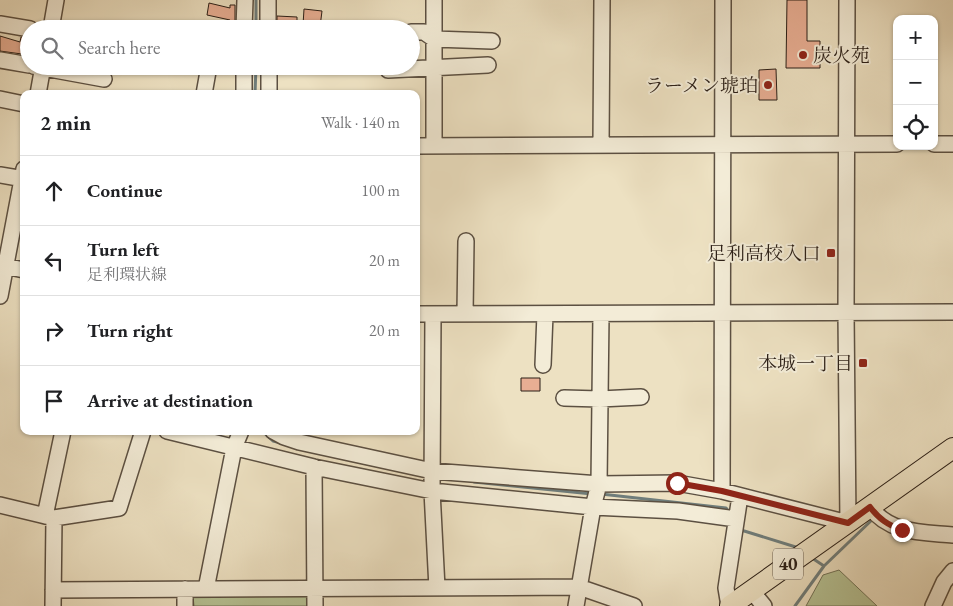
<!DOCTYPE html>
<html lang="en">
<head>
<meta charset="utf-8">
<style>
	:root { --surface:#fff; --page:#f2f2f2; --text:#202124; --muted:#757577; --line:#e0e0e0 }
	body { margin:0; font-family:"EB Garamond","Noto Serif JP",serif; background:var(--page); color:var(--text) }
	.controls { position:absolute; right:15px; top:15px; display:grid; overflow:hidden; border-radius:10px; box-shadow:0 1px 4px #0004 }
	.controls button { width:45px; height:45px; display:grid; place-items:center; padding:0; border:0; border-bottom:1px solid var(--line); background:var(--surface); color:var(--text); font:25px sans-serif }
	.stop { position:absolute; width:15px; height:15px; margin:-11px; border:4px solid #8f2418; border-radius:50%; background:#fff }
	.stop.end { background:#8f2418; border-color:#fff; box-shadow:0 1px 5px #0008 }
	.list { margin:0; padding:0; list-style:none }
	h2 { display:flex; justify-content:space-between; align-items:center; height:65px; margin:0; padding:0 20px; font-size:21px }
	h2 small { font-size:16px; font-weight:400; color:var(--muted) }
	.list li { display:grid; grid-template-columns:32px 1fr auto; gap:15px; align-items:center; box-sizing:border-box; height:70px; padding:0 20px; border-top:1px solid var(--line) }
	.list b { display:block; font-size:19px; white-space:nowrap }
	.list p { margin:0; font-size:16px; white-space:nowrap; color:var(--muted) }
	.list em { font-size:16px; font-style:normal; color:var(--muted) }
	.icon { flex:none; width:28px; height:28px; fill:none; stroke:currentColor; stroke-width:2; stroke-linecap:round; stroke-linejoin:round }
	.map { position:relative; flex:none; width:953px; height:606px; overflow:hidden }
	.search { position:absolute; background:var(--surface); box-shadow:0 1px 4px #0004; left:20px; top:20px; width:400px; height:55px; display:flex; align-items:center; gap:12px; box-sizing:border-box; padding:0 18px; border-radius:28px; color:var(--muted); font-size:19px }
	.panel { position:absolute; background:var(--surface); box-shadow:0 1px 4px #0004; left:20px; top:90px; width:400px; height:345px; border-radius:10px }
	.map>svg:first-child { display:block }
</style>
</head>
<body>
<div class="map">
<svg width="953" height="606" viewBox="0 0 953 606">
	<rect width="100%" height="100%" fill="#ede1c2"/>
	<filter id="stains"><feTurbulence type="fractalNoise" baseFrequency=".004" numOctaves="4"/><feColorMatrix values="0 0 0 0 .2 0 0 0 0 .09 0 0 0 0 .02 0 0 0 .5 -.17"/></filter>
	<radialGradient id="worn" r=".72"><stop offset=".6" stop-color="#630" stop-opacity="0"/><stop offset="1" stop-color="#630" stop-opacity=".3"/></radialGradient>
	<path fill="#b6c395" stroke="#707156" d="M839 570 877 606H806L823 575Z
		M307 593 311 606H194L193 596Z"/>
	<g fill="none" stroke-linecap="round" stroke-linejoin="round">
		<path stroke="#6f7d7b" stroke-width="3" d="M256 29V0
			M255 94 256 66
			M262 431 273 441 281 443
			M474 482 592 494
			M601 494 726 508 729 512
			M739 528 741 530 799 548
			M812 558 824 566
			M795 606 824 566 874 518"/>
	</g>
	<path fill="#e8ae93" stroke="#2b1f17" d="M787 0H807V41H820V68H786Z
		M209 3 230 8V5H235V24H230V20L207 15Z
		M304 9 322 11 320 27 303 25Z
		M277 16 297 17V29L277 28Z
		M0 36 20 42 21 37 29 38V55L0 51Z
		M776 69 777 100H759V70Z
		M521 378H540V391H521Z"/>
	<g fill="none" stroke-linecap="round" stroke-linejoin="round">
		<defs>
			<path id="minor" d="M268 0V29
				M434 0V146
				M0 24 30 29
				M51 29 56 0
				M244 29 245 0
				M411 32H424L434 39 492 41
				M0 60 29 65
				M33 66 104 79
				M244 66V94
				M269 66V94
				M388 70 488 65
				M38 94 43 66
				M204 94 209 66
				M0 99 24 104
				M934 144H953
				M601 145 602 0
				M416 146 897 144
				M0 175 24 179
				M0 265 24 270
				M0 296 24 169
				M416 314 953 312
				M433 314 432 491 437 588
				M465 314 466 241
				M543 365 545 314
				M564 398 600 399 641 397
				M167 431 314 467 432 491 593 507 678 511 736 519
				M273 431 284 437 299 442 432 471 599 484 677 483 722 491 848 523 846 313 847 0
				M314 467 315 606
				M722 491 723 0
				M0 505 54 518 119 508 143 431
				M870 507C890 534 922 532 953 535
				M45 516 63 431
				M185 589V606
				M206 589 234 448 241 431
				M53 590 579 587 634 606
				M751 590 764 606
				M53 606 54 518
				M576 606 593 507 599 484 601 314
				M729 606 726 588 740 496
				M933 606 944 582 953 571"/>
			<path id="major" d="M730 606 953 448"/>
		</defs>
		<use href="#minor" stroke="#5c5042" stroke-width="18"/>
		<use href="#major" stroke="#2b1f17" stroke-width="22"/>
		<use href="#minor" stroke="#f3ecd7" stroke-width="15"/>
		<use href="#major" stroke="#ede1c2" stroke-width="20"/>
	</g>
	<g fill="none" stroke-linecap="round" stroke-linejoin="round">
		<path stroke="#8f2418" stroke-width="6" d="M677 483 722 491 848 523 870 507C879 519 888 525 902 530"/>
	</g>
	<g fill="#8f2418" stroke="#f3ecd7" stroke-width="2">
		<circle cx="803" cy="55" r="5"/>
		<circle cx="768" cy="85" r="5"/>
		<rect x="826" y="248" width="10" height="10" rx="2.5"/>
		<rect x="858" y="358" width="10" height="10" rx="2.5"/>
	</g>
	<g text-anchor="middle" stroke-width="4" stroke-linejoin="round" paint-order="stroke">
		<rect fill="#f3ecd7" stroke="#675c51" stroke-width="1" x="773" y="548.5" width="30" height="31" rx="4"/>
		<g font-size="18" font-weight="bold" fill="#2b1f17">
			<text x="788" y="570">40</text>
		</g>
		<g font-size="19" fill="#2b1f17" stroke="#f3ecd7" text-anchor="end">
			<text x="813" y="62" text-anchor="start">炭火苑</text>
			<text x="758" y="92">ラーメン琥珀</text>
			<text x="821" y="260">足利高校入口</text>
			<text x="853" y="370">本城一丁目</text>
		</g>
	</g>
	<rect width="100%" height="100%" filter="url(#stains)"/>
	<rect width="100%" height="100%" fill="url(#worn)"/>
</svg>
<div class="controls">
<button>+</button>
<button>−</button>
<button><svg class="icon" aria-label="locate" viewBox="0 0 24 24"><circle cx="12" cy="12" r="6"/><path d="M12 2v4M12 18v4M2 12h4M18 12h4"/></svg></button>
</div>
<div class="stop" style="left:677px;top:483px"></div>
<div class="stop end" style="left:902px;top:530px"></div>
<div class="search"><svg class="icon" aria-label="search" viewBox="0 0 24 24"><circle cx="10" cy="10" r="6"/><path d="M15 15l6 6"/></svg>Search here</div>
<section class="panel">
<h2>2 min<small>Walk · 140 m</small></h2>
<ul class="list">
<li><svg class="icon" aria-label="ahead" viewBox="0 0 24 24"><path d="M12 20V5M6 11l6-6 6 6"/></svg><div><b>Continue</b></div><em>100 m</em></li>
<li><svg class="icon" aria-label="left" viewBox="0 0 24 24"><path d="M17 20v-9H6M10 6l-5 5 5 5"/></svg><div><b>Turn left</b><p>足利環状線</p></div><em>20 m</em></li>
<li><svg class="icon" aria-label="right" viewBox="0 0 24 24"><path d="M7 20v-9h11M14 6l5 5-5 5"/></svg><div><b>Turn right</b></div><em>20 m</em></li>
<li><svg class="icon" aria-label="arrive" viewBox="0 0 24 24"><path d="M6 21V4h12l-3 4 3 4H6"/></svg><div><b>Arrive at destination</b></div></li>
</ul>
</section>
</div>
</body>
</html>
